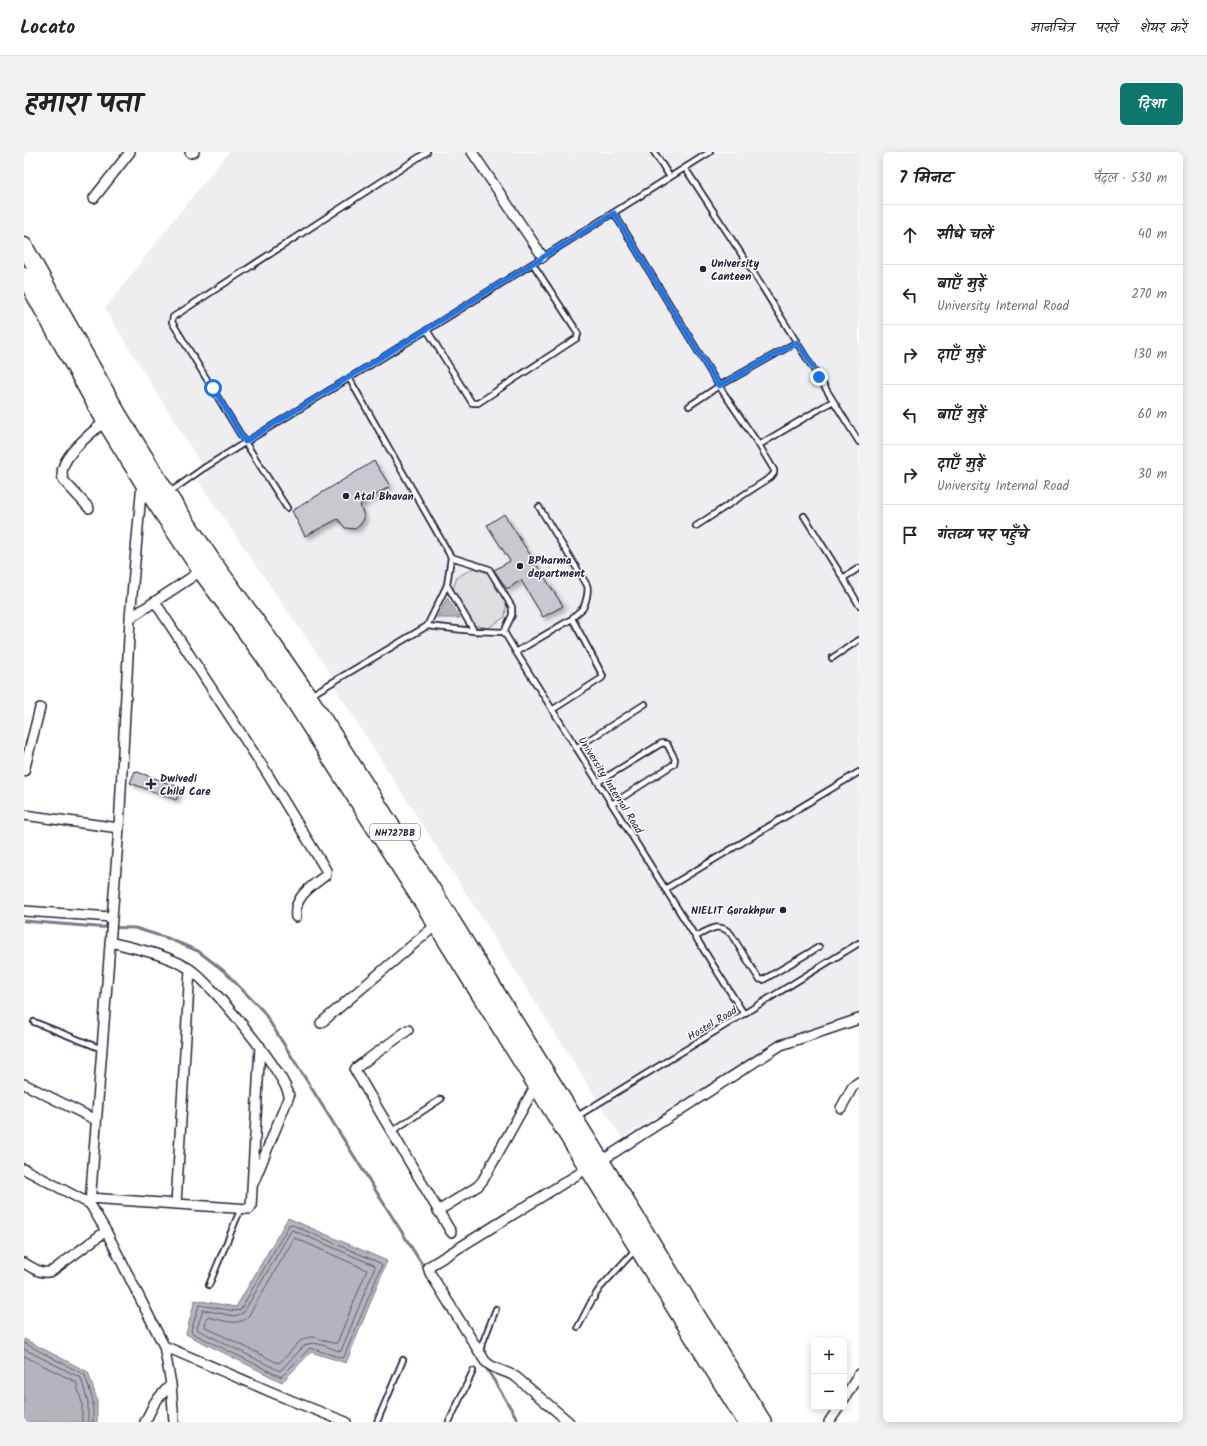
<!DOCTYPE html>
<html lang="hi">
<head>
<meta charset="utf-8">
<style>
	:root { --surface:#fff; --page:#f2f2f2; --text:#222; --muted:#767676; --line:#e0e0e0; --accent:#0f766e }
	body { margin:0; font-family:Kalam,"Playpen Sans Deva",sans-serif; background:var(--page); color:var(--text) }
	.controls { position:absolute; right:12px; bottom:12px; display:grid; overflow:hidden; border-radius:6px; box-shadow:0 2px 10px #0003 }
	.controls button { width:36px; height:36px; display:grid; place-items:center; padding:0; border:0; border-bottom:1px solid var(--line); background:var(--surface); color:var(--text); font:20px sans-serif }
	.stop { position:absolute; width:12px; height:12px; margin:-9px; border:3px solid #1a73e8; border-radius:50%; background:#fff }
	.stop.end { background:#1a73e8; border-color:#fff; box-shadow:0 1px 4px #0008 }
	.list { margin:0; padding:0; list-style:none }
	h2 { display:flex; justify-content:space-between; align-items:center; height:52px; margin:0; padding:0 16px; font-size:17px }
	h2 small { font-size:13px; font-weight:400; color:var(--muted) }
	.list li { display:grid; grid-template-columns:26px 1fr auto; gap:12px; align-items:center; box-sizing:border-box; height:60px; padding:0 16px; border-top:1px solid var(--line) }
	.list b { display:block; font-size:15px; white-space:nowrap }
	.list p { margin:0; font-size:13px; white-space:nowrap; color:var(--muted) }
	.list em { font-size:13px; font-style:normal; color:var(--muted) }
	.icon { flex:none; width:22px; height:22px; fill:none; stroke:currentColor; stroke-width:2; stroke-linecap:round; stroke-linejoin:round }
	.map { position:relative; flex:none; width:835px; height:1270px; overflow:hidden; border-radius:6px }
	header { display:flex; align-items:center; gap:24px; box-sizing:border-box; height:56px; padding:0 20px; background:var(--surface); border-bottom:1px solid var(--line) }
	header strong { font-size:19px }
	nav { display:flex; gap:22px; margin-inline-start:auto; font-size:14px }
	.intro { display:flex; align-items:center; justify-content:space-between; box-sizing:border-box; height:96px; padding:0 24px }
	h1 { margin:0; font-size:28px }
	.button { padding:10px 18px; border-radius:6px; background:var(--accent); color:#fff; font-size:14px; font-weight:700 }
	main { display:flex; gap:24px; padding:0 24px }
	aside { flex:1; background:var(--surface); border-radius:6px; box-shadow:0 2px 10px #0003 }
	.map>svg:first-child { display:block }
</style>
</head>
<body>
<header>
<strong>Locato</strong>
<nav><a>मानचित्र</a><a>परतें</a><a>शेयर करें</a></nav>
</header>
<div class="intro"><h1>हमारा पता</h1><a class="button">दिशा</a></div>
<main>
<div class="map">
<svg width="835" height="1270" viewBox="0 0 835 1270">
	<defs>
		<filter id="shadow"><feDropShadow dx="3.5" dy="3.5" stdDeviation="2" flood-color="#0004"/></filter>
	</defs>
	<rect width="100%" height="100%" fill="#fff"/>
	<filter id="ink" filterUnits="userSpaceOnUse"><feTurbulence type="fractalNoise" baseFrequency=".025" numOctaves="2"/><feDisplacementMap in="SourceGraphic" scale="8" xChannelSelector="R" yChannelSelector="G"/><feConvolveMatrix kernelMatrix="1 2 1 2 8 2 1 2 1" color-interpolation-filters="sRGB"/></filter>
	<g filter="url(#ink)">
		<path fill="#eeeef1" d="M205 0H835V871L761 896 657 958 654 951 598 986 308 531 312 529 174 329 183 322 81 157 148 70Z"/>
		<path fill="#dfdfe2" stroke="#80808e" d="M450 416 464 421 483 449 481 465 464 476 450 473 429 437 433 425Z"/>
		<path fill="#b4b4bc" stroke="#7a7a88" d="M423 446 436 466H413Z
			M264 1066 363 1109 322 1211 287 1200 258 1230 162 1182 171 1148 212 1155Z
			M0 1187 64 1220 73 1248V1270H0Z"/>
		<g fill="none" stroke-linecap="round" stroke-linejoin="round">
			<path stroke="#5c5c6f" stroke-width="1" d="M266 1072 356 1111 358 1113 320 1205 318 1206 286 1196 257 1225 168 1181 167 1179 175 1153 211 1159 216 1158Z
				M268 1078 350 1113 351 1115 317 1199H315C305 1196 290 1187 280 1194L256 1219 174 1178 173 1176 179 1158 211 1164 219 1161Z
				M271 1086 343 1118 313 1191C305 1192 297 1186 289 1185 273 1184 266 1205 254 1211L181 1175 182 1167 183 1165C196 1167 212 1175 223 1166Z
				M0 1191 61 1223 69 1249V1270
				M0 1197 57 1226 64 1250V1270
				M0 1204 52 1230 58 1251V1270"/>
			<path stroke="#7a7a88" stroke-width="3" d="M0 769 73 775 111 776 143 786 174 799 200 819 239 859 401 1117
				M460 1212 495 1270"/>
		</g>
		<path fill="#c8c8cf" stroke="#22223b" filter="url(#shadow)" d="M350 309 366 334 336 353 340 364V367L336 373 331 377 321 376 314 367 281 384 268 359Z
			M480 362 539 454 519 465 497 428 483 437 470 418 486 409 463 373Z
			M111 619 157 636 152 648 106 631Z"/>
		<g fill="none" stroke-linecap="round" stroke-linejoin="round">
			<defs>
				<path id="service" d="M630 0 646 25
					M661 16 722 109 835 290
					M590 61 695 234 735 293
					M403 178 448 251H454L553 186 554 182 552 178 509 112
					M665 254 695 234 773 190
					M146 340 180 316 403 178 686 0
					M515 355 563 433C565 438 562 451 559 456 555 461 550 462 547 468
					M263 356 221 290 148 170 149 165 403 0
					M780 364 819 426 835 416
					M672 374 747 325 750 321V318L735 293 809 249
					M427 405 465 417 488 455V463L480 480
					M819 426 835 453
					M423 433 450 479
					M403 474 450 479 480 480
					M480 480 492 500 720 862
					M492 500 546 468H549L579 524 578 526 528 558
					M808 506 835 488
					M287 543 403 474 423 433 427 405 325 226
					M552 596 621 552
					M574 630 638 591 643 592 651 607 650 612 588 652
					M641 737 835 620
					M671 785C685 778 695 769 707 782L735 827 739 828 795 795
					M10 870 78 897
					M552 965 835 791
					M367 980 417 947
					M185 1133 217 1056
					M554 1175 567 1150 576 1136 611 1098
					M455 1200 472 1157
					M353 1270 379 1208
					M425 1270 449 1219"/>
				<path id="minor" d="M166 0 167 1 170 0
					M448 0 519 105
					M70 46 106 0
					M118 330 106 466 95 676 66 1052 82 1079 140 1194 147 1232 150 1270
					M65 356 40 329C29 309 68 281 81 269
					M131 450 241 618 302 718V723C288 734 269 745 272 765
					M106 466 177 419
					M0 619 16 556
					M0 663 95 676
					M0 759 88 765
					M86 790C113 797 141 802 164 816 185 828 262 922 265 944L229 1032
					M297 871 412 773
					M384 878 332 916 331 918 427 1080
					M0 932 72 968
					M817 956 829 934 835 930
					M577 1009 757 893 835 867
					M0 1017 66 1052
					M66 1046 225 1057 227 1055 236 894
					M152 1052 166 817
					M414 1059 454 1034 459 1028 512 933
					M0 1111C9 1116 17 1123 28 1119L82 1079
					M140 1194 266 1248 322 1270
					M820 1247 835 1222
					M121 1270 131 1250 147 1232
					M545 1270 492 1225C481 1218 469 1218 461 1209L406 1121 404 1115 564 1016
					M805 1270 815 1255"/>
				<path id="trunk" d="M0 94 94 262 144 343 189 410 250 494 285 545 413 745 739 1270
					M0 124 81 269 131 350 177 419 238 502 272 552 400 753 722 1270"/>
			</defs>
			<use href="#service" stroke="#22223b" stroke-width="8"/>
			<use href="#minor" stroke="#22223b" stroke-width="12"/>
			<use href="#trunk" stroke="#22223b" stroke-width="19"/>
			<use href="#service" stroke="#fff" stroke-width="4.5"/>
			<use href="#minor" stroke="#fff" stroke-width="9"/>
			<use href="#trunk" stroke="#fff" stroke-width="16"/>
		</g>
	</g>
	<g fill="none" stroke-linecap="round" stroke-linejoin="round" filter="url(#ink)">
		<path stroke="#1a73e8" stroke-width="5" d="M189 236 221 290 590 61 695 234 773 190 795 225"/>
	</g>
	<g fill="#22223b" stroke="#fff" stroke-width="1.5">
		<circle cx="679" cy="117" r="4"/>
		<circle cx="322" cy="344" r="4"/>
		<circle cx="496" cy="414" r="4"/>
		<path d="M125 626h4v4h4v4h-4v4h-4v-4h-4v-4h4z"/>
		<circle cx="759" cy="758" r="4"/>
	</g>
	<g text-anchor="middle" stroke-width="3" stroke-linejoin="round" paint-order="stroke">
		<rect fill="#fff" stroke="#646476" stroke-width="1" x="346" y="672" width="50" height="16" rx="3"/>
		<g font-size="10" font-weight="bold" fill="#22223b">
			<text x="371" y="684">NH727BB</text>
		</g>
		<g font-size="11" font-weight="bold" fill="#22223b" stroke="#fff" text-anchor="start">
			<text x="687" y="115">University<tspan x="687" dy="13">Canteen</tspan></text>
			<text x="330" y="348">Atal Bhavan</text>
			<text x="504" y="412">BPharma<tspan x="504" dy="13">department</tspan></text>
			<text x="136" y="630">Dwivedi<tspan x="136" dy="13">Child Care</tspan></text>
			<text x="751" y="762" text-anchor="end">NIELIT Gorakhpur</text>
		</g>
		<g font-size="11" fill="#22223b" stroke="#fff">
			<text transform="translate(587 633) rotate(58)" y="4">University Internal Road</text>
			<text transform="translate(688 871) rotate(-31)" y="4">Hostel Road</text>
		</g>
	</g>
</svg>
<div class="controls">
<button>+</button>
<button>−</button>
</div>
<div class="stop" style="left:189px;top:236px"></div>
<div class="stop end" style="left:795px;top:225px"></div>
</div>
<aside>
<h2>7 मिनट<small>पैदल · 530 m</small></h2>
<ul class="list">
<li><svg class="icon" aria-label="ahead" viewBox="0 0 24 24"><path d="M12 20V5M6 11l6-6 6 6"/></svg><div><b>सीधे चलें</b></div><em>40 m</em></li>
<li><svg class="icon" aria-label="left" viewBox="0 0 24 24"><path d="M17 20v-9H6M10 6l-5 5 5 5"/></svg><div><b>बाएँ मुड़ें</b><p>University Internal Road</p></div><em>270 m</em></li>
<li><svg class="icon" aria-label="right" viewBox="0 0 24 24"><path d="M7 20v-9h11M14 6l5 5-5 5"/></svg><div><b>दाएँ मुड़ें</b></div><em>130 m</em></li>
<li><svg class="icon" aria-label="left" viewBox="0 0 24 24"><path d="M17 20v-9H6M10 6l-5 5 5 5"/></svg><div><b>बाएँ मुड़ें</b></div><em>60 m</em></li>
<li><svg class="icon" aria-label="right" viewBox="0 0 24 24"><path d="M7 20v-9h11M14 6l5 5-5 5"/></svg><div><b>दाएँ मुड़ें</b><p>University Internal Road</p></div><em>30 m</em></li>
<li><svg class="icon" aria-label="arrive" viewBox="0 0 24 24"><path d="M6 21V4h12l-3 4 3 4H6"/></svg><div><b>गंतव्य पर पहुँचे</b></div></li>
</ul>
</aside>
</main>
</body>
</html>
